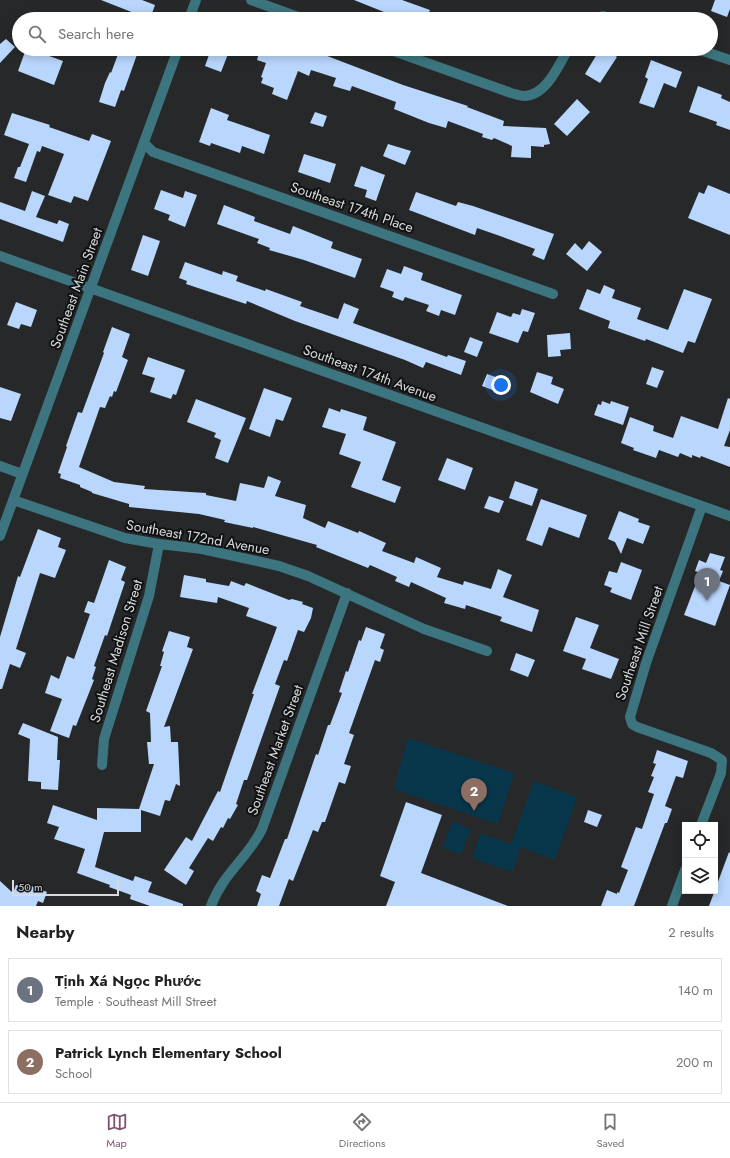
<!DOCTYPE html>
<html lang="en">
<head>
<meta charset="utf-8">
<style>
	:root { --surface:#fff; --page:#f2f2f2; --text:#202124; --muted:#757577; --line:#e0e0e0; --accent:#805371 }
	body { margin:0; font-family:Jost,sans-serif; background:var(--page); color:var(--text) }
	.controls { position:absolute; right:12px; bottom:12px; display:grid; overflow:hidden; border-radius:0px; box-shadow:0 2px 10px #0003 }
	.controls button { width:36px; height:36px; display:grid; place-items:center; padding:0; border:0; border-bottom:1px solid var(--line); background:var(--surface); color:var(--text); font:20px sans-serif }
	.scale { position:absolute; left:12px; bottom:10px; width:107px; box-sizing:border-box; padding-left:4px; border:2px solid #d8dadb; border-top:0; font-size:11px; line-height:14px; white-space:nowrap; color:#d8dadb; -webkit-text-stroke:3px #101112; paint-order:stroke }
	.you { position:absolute; left:501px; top:385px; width:14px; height:14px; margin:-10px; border:3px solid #fff; border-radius:50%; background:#1a73e8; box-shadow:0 0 0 6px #1a73e833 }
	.badge { display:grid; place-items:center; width:26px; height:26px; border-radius:50%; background:var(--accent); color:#fff; font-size:13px; font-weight:700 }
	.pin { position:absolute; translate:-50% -33px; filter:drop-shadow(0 1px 2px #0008) }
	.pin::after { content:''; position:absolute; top:21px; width:14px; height:12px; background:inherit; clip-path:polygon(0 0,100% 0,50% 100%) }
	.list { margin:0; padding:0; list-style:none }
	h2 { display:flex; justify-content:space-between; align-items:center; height:52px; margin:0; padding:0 16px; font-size:17px }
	h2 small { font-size:13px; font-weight:400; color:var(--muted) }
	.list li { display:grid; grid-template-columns:26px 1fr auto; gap:12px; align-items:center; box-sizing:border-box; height:64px; margin:0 8px 8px; padding:0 8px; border:1px solid var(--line); border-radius:0px }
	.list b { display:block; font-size:15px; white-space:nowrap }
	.list p { margin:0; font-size:13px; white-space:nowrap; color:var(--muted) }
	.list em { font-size:13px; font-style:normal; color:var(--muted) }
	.icon { flex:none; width:22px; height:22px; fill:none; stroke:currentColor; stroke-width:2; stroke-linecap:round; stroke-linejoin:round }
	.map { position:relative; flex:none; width:730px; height:906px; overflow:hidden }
	.search { position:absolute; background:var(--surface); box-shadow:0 2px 10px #0003; left:12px; right:12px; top:12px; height:44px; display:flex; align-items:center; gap:10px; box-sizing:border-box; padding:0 14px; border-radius:22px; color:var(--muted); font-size:15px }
	.sheet { height:196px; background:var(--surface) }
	nav { display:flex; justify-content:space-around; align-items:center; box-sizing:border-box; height:56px; border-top:1px solid var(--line); background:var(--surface); font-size:11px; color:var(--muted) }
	nav a { display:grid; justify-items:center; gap:2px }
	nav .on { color:var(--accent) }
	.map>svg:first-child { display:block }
</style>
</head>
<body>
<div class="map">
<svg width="730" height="906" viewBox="0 0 730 906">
	<rect width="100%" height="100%" fill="#26282a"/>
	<path fill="#08374c" d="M408 738 514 773 498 824 394 789Z
		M534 781 577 797 555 860 521 847 512 872 472 858 481 833 511 844Z
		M452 822 471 829 461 854 443 848Z"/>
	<path fill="#b9d6fd" d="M101 0H142L155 5 150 19H142L133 16 134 13Z
		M354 0H402L430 10 426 19H393L394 16Z
		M715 0H730V9L727 17 711 11Z
		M6 39 15 47 0 63V44Z
		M26 49H42L41 53 63 61 54 85 18 71Z
		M120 49H139L124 91 121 90 115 107 99 102 105 83 110 72 111 73Z
		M211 49H230L221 72 205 66Z
		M260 49H309L403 85 468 106 467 107 504 121 503 126 546 128 550 144 544 145V147L531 146V158L511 157 512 146 494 138 492 140 482 137 483 134 448 121 446 128 429 123 394 109 396 102 352 86 350 91 333 86 336 78 311 70 309 76 298 71 287 100 272 94 274 88 261 83 263 78 261 77 266 63 257 60Z
		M600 49H605L617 57 600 83 585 74Z
		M651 60 682 72 676 88 664 83 654 108 639 103 648 79 645 77Z
		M698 86 722 95 721 98 730 102V130L716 125 717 122 689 112Z
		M577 99 590 112 567 136 554 124Z
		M211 108 229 115 227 120 270 135 264 154 242 146 240 153 211 143 210 146 199 142Z
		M315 112 327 116 323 127 310 123Z
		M12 113 50 125 49 127 89 141 92 134 111 141 88 201 74 196 71 203 48 195 64 154 42 146 40 152 37 151 26 182 14 178 18 167H20L29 144 4 135Z
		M388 144 411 151 405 165 383 156Z
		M304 154 336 164 330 183 298 172Z
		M361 166 385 175 376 201 365 197 367 190 354 186Z
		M708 185 730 194V235L688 218 699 192 704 194Z
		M161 190 183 198 185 191 197 195 185 227 168 220 170 215 154 209Z
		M32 191 45 196 36 217 57 224 59 220 69 224 63 242 0 219V202L25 211Z
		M416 192 456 206 458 202 473 206 554 234 544 260 532 255 535 249 500 236 477 228 475 235 409 210Z
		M224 205 255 217 254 221 290 234 293 226 333 242 331 248 362 259 355 278 304 260 269 250 270 248 257 243 259 239 217 224Z
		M143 235 160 241 148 276 131 270Z
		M589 241 602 252 587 271 566 254 575 243 582 250Z
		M185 262 222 275 223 271 238 276 236 281 265 291 266 289 302 302 300 306 338 319 344 303 359 309 353 323 447 357 448 355 466 361 461 375 426 362 423 368 405 360 295 321 247 301 246 304 186 284 187 281 179 278Z
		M404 266 423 273 421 280 462 295 455 315 441 310 439 316 426 311 429 305 405 297 403 301 392 297 394 292 380 287 387 269 401 274Z
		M604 285 615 290 612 298 641 308 637 319 668 330 684 289 712 299 695 343 688 341 683 353 646 339 645 341 608 328 610 321 579 309 587 289 600 294Z
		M16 302 37 310 31 327 21 324 19 329 7 325Z
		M522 309 535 313 528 332 523 331 518 343 489 333 497 312 511 317 513 313 520 315Z
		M112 327 130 334 122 357 128 360 116 392 114 391 112 397 110 396 105 408 100 407 79 467 114 482 145 486 144 489 206 493V495L236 501 240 483 264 488 268 476 281 481 275 496 306 505 303 518 325 528 328 521 358 533 359 531 386 543 382 551 414 563 416 557 441 568 437 577 463 585 464 581 491 589 498 569 512 575 503 597 539 610 532 632 500 621 502 617 466 605 465 609 444 603 446 598 411 582 409 587 395 581 397 577 370 565 368 568 316 547 317 545 253 527V528L224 522 225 520 199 514 129 507V504L92 493V492L80 487V485L60 478 61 474 58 473 67 447 66 446 78 412 82 413 104 353 103 352Z
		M570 333 571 349 560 350 561 356 548 357 547 335Z
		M470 337 483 342 477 357 464 352Z
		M148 357 185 370 176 395 173 394 171 399 150 392 155 378 142 374Z
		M652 367 664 371 657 388 646 384Z
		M537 372 553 377 551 384 564 389 558 404 530 392Z
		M487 374 507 381 503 394 482 386Z
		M0 387 21 394 11 421 0 418Z
		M264 388 292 398 283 421 276 419 270 437 249 429Z
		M728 398 730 399V430L724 446 730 447V467L701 456 700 458 692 455V458L680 453 678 457 659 450 656 458 633 450 634 448 621 443 630 417 654 426 653 431 673 438 681 416 718 429Z
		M196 399 246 418 228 463 215 458 221 440 214 437 216 433 187 422Z
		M602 401 610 404 611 401 629 407 623 425 594 415 598 404 601 405Z
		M329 408 340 412 341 409 367 417 363 430 396 442 382 480 401 487 395 503 351 487 361 462 339 454 346 434 322 427Z
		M447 458 473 468 465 490 438 480Z
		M515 481 538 489 532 506 509 498Z
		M489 496 504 501 499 513 484 508Z
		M541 499 587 515 579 538 549 527 542 546 526 540Z
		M619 511 639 519 638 522 650 526 643 544 627 538 621 554 615 542 608 539Z
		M38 529 61 538 58 547 66 550 55 578 40 573 16 649 26 653 20 668 10 664 2 689H0V637L18 576 20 577Z
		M710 553 725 557 720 570 723 571 719 581 730 585 715 626 684 615 700 573 695 571 699 560 706 563Z
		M109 560 126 567 121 580 125 582 107 636 105 635 94 666 96 667 92 679 94 680 76 726 73 725 69 738 50 731 62 699 45 693 51 675 59 679 67 656 74 659 90 614 84 612 88 601 94 603Z
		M621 562 642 570 631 600 610 592 612 588 604 585 609 571 617 573Z
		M184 575 206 579V582L229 586 231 581 244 586 246 583 289 600 292 599 303 602 302 604 313 608 311 618 304 632 298 630 287 661 284 660 275 684 280 686 247 780H244L236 804 238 805 230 819 228 818 223 828 221 827 213 841 208 838 189 868 194 871 186 885 164 870 186 837 192 841 218 791 220 792 254 694H252L277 627 246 616 249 608 218 597 217 603 180 597Z
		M576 617 599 625 590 648 619 659 611 679 582 669 586 659 563 651Z
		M366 627 385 634 380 648 384 650 380 662 375 660 349 733 354 735 344 764 351 766 345 784 339 782 325 822H322L318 832 313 830 293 881 289 879 279 906H257L261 894 256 891 262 875 270 878 285 839H287L316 754 318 755 328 725H330L342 693 339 692 346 671 348 672 359 640 361 641Z
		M169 631 190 637 187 647 193 649 164 727 170 726 171 742H178L180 786 176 784 170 801 165 800 160 816 141 810V832H104L95 867 133 881 135 876 152 882 148 892 183 904V906H150L130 899 131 895 109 887 110 885 77 873 85 849 54 839 59 827 47 823 53 805 97 820V808L139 809 154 764H149L147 742H151L150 713 146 711 162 666H160L164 652 162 651Z
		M516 653 535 660 528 677 510 670Z
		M23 723 58 737 57 760H60L58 790 41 789V782L28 781 30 739 18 734Z
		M657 750 688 761 683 778 676 776 665 806 672 809 667 823H665L634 906H601L607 890 617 894V892L619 893 628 870 621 867 636 827 642 829 654 794 648 792 654 777 651 776 656 764 653 763Z
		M406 802 442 815 421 873 508 906H386L395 882 380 876Z
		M588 810 602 815 597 827 584 822Z
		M729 852 730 853V906H709Z
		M0 881 13 893 16 885 24 887 26 884 47 892 43 903 38 901 36 906H0Z"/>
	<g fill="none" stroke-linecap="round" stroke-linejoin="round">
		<path stroke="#3c757f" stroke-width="10" d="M251 0 304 19
			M189 19 196 0
			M593 19 603 16 612 19
			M388 49 511 93C515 94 520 96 524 96 546 96 559 65 568 49
			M697 49 730 60
			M144 143 153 152 553 294
			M0 256 730 516
			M0 466 22 474
			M13 500 125 538 159 544 202 549 279 566 308 576 424 629 487 651
			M0 536 178 49
			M102 765 104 739 149 596 159 544
			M701 825 721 773 722 760 711 753 637 727 632 724 630 717 646 663 702 506
			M211 906C223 873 248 858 262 829L347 593
			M672 906 685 870"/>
	</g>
	<g text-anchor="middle" stroke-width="4" stroke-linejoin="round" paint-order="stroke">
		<g font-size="14" fill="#d8dadb" stroke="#101112">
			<text transform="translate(352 207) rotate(19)" y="5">Southeast 174th Place</text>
			<text transform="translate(76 288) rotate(-70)" y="5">Southeast Main Street</text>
			<text transform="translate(370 373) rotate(20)" y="5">Southeast 174th Avenue</text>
			<text transform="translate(198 537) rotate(10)" y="5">Southeast 172nd Avenue</text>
			<text transform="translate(639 643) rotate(-71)" y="5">Southeast Mill Street</text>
			<text transform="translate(116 651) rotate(-73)" y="5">Southeast Madison Street</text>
			<text transform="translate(275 750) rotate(-70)" y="5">Southeast Market Street</text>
		</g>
	</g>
</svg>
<div class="controls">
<button><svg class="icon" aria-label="locate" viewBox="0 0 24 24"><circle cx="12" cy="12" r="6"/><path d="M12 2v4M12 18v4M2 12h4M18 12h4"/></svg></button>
<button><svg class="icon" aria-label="layers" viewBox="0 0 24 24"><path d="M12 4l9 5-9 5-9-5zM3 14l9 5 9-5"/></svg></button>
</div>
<div class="scale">50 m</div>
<div class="you"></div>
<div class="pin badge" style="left:707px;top:601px;background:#6b7280">1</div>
<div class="pin badge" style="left:474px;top:811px;background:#8d6e63">2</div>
<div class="search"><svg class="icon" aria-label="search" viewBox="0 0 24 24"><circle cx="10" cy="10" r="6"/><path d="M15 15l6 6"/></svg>Search here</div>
</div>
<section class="sheet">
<h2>Nearby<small>2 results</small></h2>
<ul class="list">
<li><span class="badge" style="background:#6b7280">1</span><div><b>Tịnh Xá Ngọc Phước</b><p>Temple · Southeast Mill Street</p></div><em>140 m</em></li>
<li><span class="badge" style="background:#8d6e63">2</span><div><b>Patrick Lynch Elementary School</b><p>School</p></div><em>200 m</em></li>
</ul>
</section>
<nav>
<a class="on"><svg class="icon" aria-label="map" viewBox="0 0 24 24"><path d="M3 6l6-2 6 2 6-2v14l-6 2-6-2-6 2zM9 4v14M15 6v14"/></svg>Map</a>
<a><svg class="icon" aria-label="directions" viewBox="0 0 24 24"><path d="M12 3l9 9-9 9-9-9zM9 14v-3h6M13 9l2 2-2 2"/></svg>Directions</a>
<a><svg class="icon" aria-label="saved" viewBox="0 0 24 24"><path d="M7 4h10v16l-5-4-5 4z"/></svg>Saved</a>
</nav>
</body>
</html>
